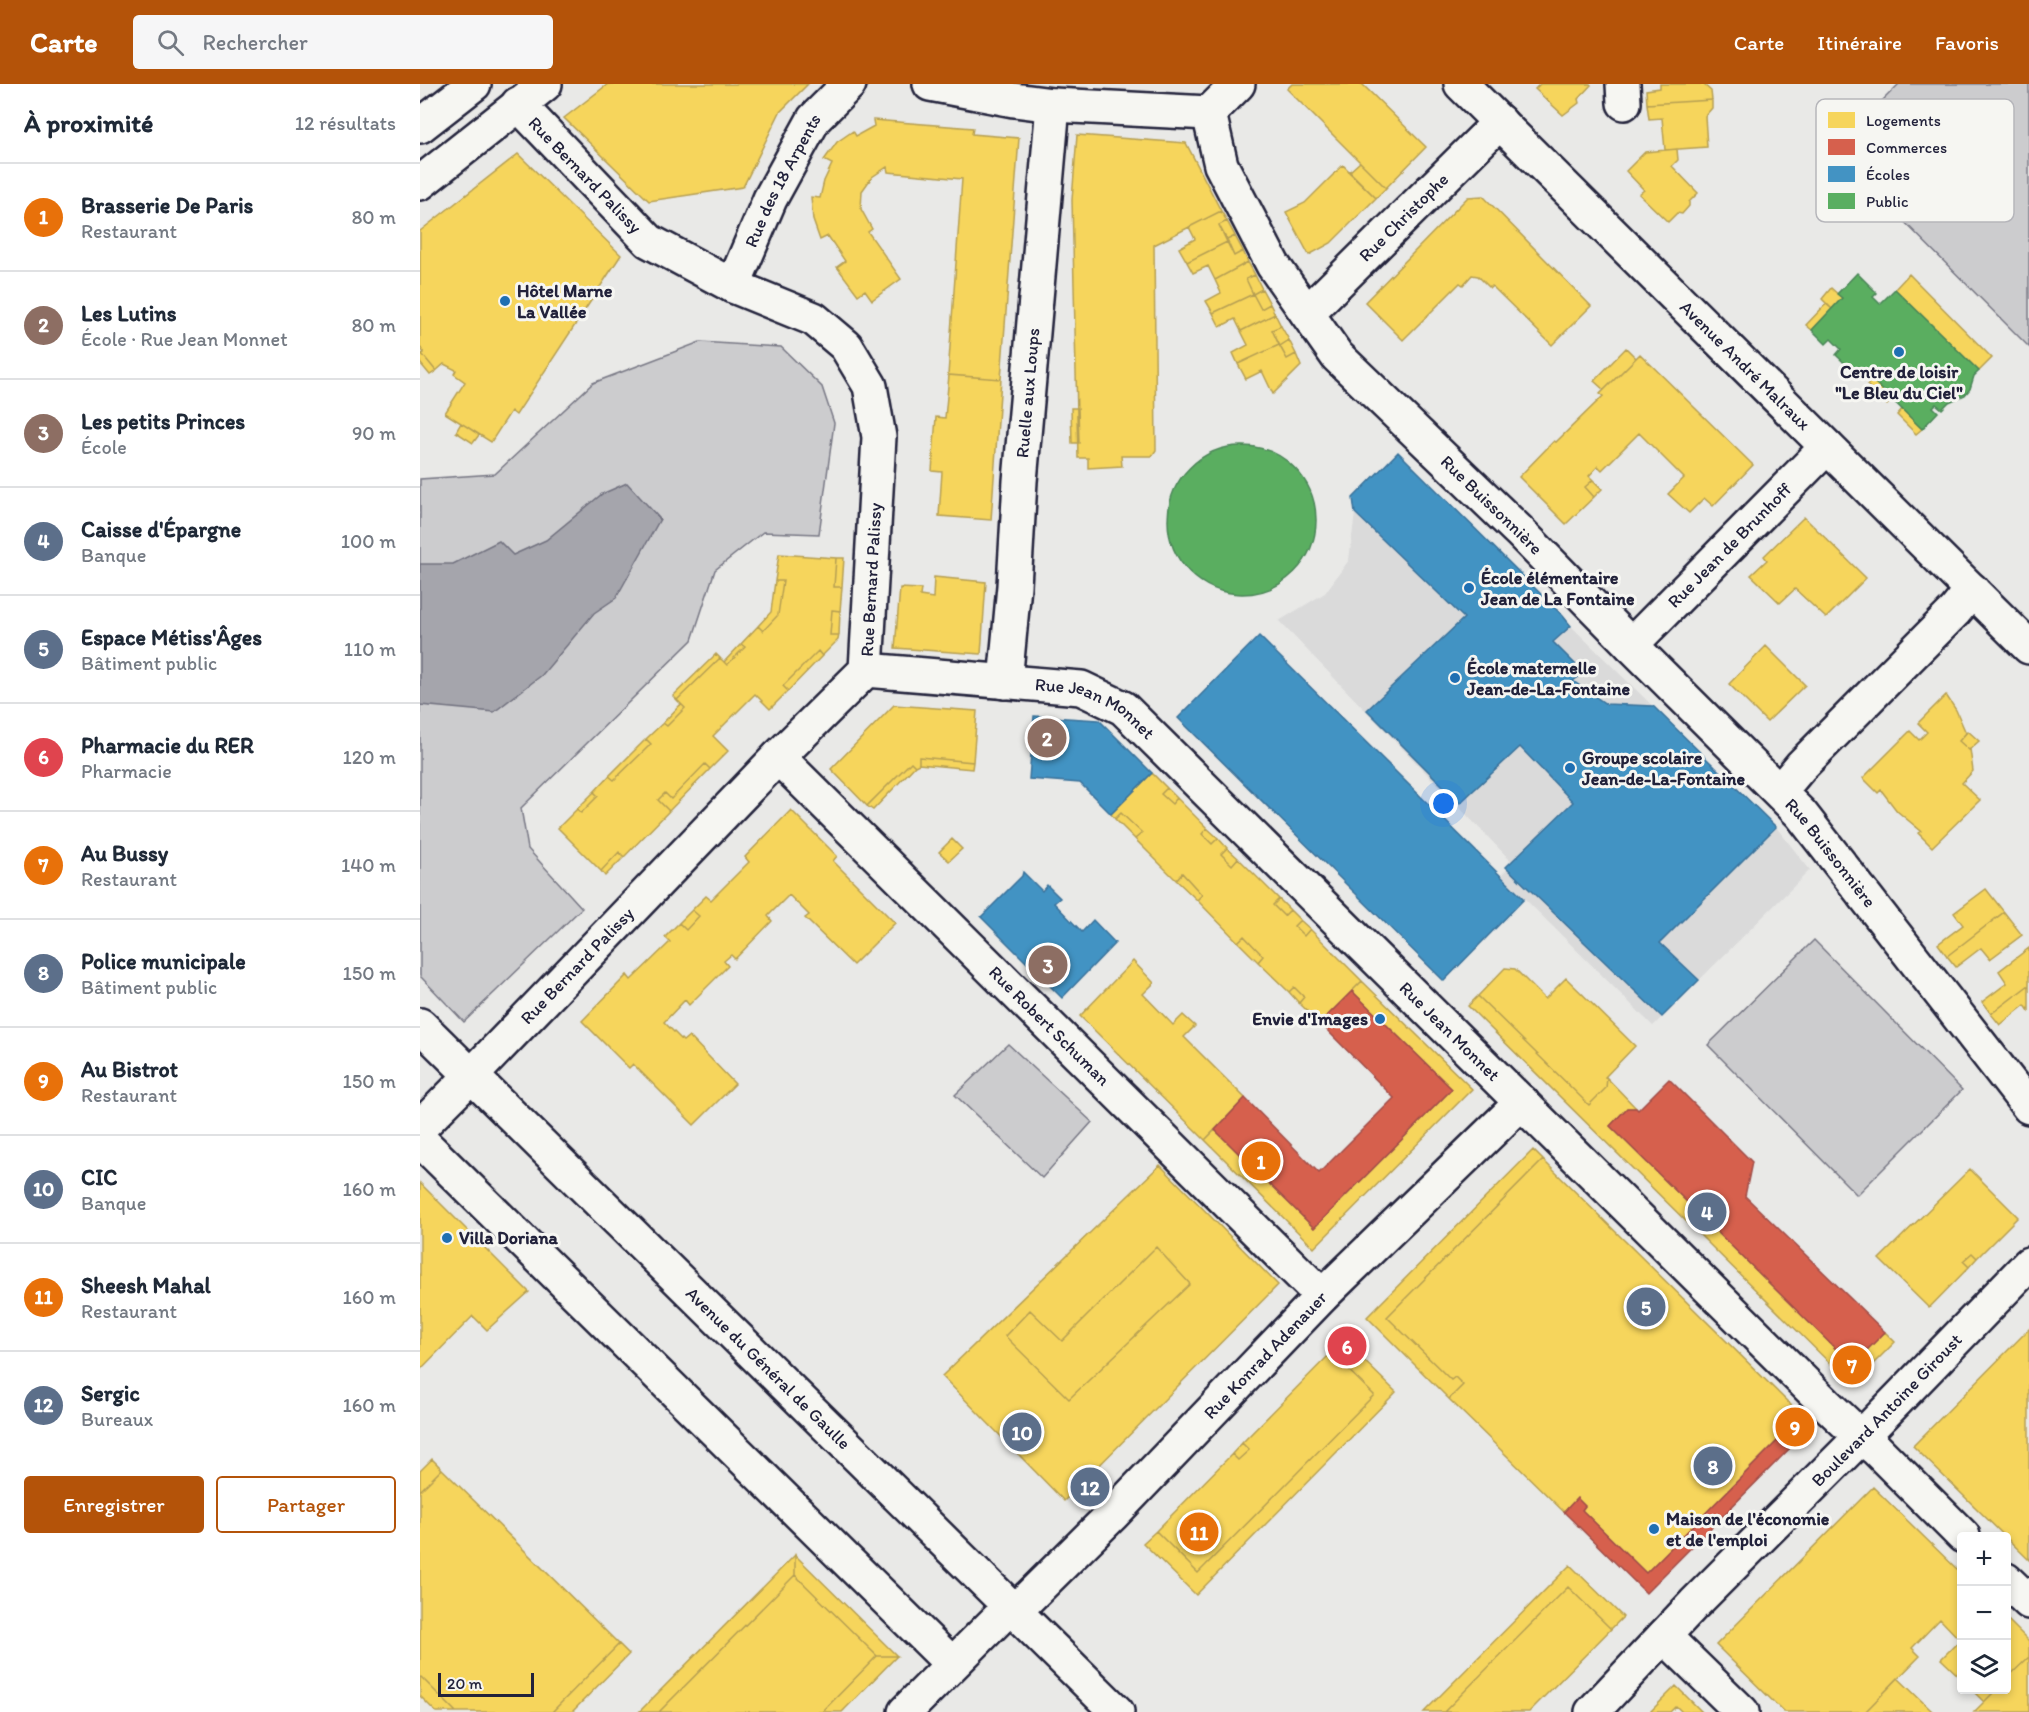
<!DOCTYPE html>
<html lang="fr">
<head>
<meta charset="utf-8">
<style>
	:root { --surface:#fff; --page:#f6f6f7; --text:#1f2937; --muted:#747a83; --line:#e0e1e3; --accent:#b45309 }
	body { margin:0; font-family:Itim,sans-serif; background:var(--page); color:var(--text) }
	.controls { position:absolute; right:18px; bottom:18px; display:grid; overflow:hidden; border-radius:6px; box-shadow:0 3px 9px #0003 }
	.controls button { width:54px; height:54px; display:grid; place-items:center; padding:0; border:0; border-bottom:2px solid var(--line); background:var(--surface); color:var(--text); font:30px sans-serif }
	.scale { position:absolute; left:18px; bottom:15px; width:96px; box-sizing:border-box; padding-left:6px; border:3px solid #22223b; border-top:0; font-size:16px; line-height:21px; white-space:nowrap; color:#22223b; -webkit-text-stroke:4px #f6f6f2; paint-order:stroke }
	.you { position:absolute; left:1024px; top:720px; width:21px; height:21px; margin:-15px; border:4px solid #fff; border-radius:50%; background:#1a73e8; box-shadow:0 0 0 9px #1a73e833 }
	.badge { display:grid; place-items:center; width:39px; height:39px; border-radius:50%; background:var(--accent); color:#fff; font-size:20px; font-weight:700 }
	.pin { position:absolute; translate:-50% -50%; border:3px solid #fff; box-shadow:0 2px 6px #0006 }
	.list { margin:0; padding:0; list-style:none }
	h2 { display:flex; justify-content:space-between; align-items:center; height:78px; margin:0; padding:0 24px; font-size:26px }
	h2 small { font-size:20px; font-weight:400; color:var(--muted) }
	.list li { display:grid; grid-template-columns:39px 1fr auto; gap:18px; align-items:center; box-sizing:border-box; height:108px; padding:0 24px; border-top:2px solid var(--line) }
	.list b { display:block; font-size:22px; white-space:nowrap }
	.list p { margin:0; font-size:20px; white-space:nowrap; color:var(--muted) }
	.list em { font-size:20px; font-style:normal; color:var(--muted) }
	.actions { display:flex; gap:12px; padding:18px 24px }
	.actions a { flex:1; padding:14px 0; border:2px solid var(--accent); border-radius:6px; text-align:center; font-size:21px; color:var(--accent) }
	.actions .main { background:var(--accent); color:#fff }
	.icon { flex:none; width:33px; height:33px; fill:none; stroke:currentColor; stroke-width:2; stroke-linecap:round; stroke-linejoin:round }
	.map { position:relative; flex:none; width:1609px; height:1628px; overflow:hidden }
	header { display:flex; align-items:center; gap:36px; box-sizing:border-box; height:84px; padding:0 30px; background:var(--accent); color:#fff }
	header strong { font-size:28px }
	nav { display:flex; gap:33px; margin-inline-start:auto; font-size:21px }
	.search { width:420px; height:54px; background:var(--page); display:flex; align-items:center; gap:15px; box-sizing:border-box; padding:0 21px; border-radius:6px; color:var(--muted); font-size:22px }
	main { display:flex }
	aside { flex:1; background:var(--surface) }
	.map>svg:first-child { display:block }
</style>
</head>
<body>
<header>
<strong>Carte</strong>
<div class="search"><svg class="icon" aria-label="search" viewBox="0 0 24 24"><circle cx="10" cy="10" r="6"/><path d="M15 15l6 6"/></svg>Rechercher</div>
<nav><a>Carte</a><a>Itinéraire</a><a>Favoris</a></nav>
</header>
<main>
<aside>
<h2>À proximité<small>12 résultats</small></h2>
<ul class="list">
<li><span class="badge" style="background:#e8710a">1</span><div><b>Brasserie De Paris</b><p>Restaurant</p></div><em>80 m</em></li>
<li><span class="badge" style="background:#8d6e63">2</span><div><b>Les Lutins</b><p>École · Rue Jean Monnet</p></div><em>80 m</em></li>
<li><span class="badge" style="background:#8d6e63">3</span><div><b>Les petits Princes</b><p>École</p></div><em>90 m</em></li>
<li><span class="badge" style="background:#5c6f8a">4</span><div><b>Caisse d'Épargne</b><p>Banque</p></div><em>100 m</em></li>
<li><span class="badge" style="background:#5c6f8a">5</span><div><b>Espace Métiss'Âges</b><p>Bâtiment public</p></div><em>110 m</em></li>
<li><span class="badge" style="background:#e0444e">6</span><div><b>Pharmacie du RER</b><p>Pharmacie</p></div><em>120 m</em></li>
<li><span class="badge" style="background:#e8710a">7</span><div><b>Au Bussy</b><p>Restaurant</p></div><em>140 m</em></li>
<li><span class="badge" style="background:#5c6f8a">8</span><div><b>Police municipale</b><p>Bâtiment public</p></div><em>150 m</em></li>
<li><span class="badge" style="background:#e8710a">9</span><div><b>Au Bistrot</b><p>Restaurant</p></div><em>150 m</em></li>
<li><span class="badge" style="background:#5c6f8a">10</span><div><b>CIC</b><p>Banque</p></div><em>160 m</em></li>
<li><span class="badge" style="background:#e8710a">11</span><div><b>Sheesh Mahal</b><p>Restaurant</p></div><em>160 m</em></li>
<li><span class="badge" style="background:#5c6f8a">12</span><div><b>Sergic</b><p>Bureaux</p></div><em>160 m</em></li>
</ul>
<div class="actions"><a class="main">Enregistrer</a><a>Partager</a></div>
</aside>
<div class="map">
<svg width="1609" height="1628" viewBox="0 0 1609 1628">
	<rect width="100%" height="100%" fill="#e9e9e7"/>
	<filter id="ink" filterUnits="userSpaceOnUse"><feTurbulence type="fractalNoise" baseFrequency=".0167" numOctaves="2"/><feDisplacementMap in="SourceGraphic" scale="12" xChannelSelector="R" yChannelSelector="G"/><feConvolveMatrix kernelMatrix="1 2 1 2 8 2 1 2 1" color-interpolation-filters="sRGB"/></filter>
	<g filter="url(#ink)">
		<path fill="#dadada" d="M978 368 1143 532 1151 542 1356 743 1390 786 1233 942 1081 791 1093 779 859 537 905 509 929 476 935 429 933 414Z"/>
		<path fill="#ccccce" stroke="#777784" stroke-width="1.5" d="M1479 0H1609V263L1413 66Z
			M280 258 361 263 402 303 414 339 399 450 343 448 295 486 272 556 101 724 108 765 162 824 44 938 0 892V395L75 390 173 299Z
			M1394 856 1542 1006 1437 1111 1288 961Z
			M588 960 672 1038 622 1094 535 1011Z"/>
		<path fill="#a5a5ac" stroke="#71717f" stroke-width="1.5" d="M207 399 240 435 196 514 174 529 122 591 74 628 0 621V480H33L79 457 93 471 126 456 182 410Z"/>
		<path fill="#f6d55c" stroke="#b69f52" stroke-width="1.5" fill-rule="evenodd" d="M188 0H388L360 28 323 103 229 117 144 34Z
			M872 0H942L1006 63 966 104 867 5Z
			M1120 0H1170L1171 1 1158 15 1159 19 1143 31 1115 5Z
			M1240 0H1283L1291 7 1292 16 1227 20 1226 6 1240 4Z
			M1292 16V24L1285 32 1287 63 1245 66 1242 34 1229 35 1227 20Z
			M453 36 553 44 552 50 599 54 581 295 528 291 542 95 468 88 467 83 452 93 442 107 441 125 452 145 448 148 481 195 452 216 445 206 438 211 417 183 425 177 408 152 400 156 393 136 391 113 400 114 404 97 412 80 404 76 417 58 433 47 436 52 454 42Z
			M657 51 766 59 801 127 734 161 736 366 732 372H701L702 382 668 384V374H658L652 116Z
			M1257 65 1258 76 1252 82 1278 109 1269 118V122L1262 130 1257 129 1248 138 1219 110 1224 106 1206 87 1225 68Z
			M98 70 201 171 96 331 91 327 71 358 25 329 45 298 34 290 36 286 24 280 16 287 2 270 4 269 0 263V147Z
			M940 78 966 104 956 114 929 88Z
			M923 81 956 114 911 159 889 171 866 128 885 119Z
			M1063 112 1171 222 1132 261 1072 202 1070 204 1058 192 1052 191 1043 201 1040 199 983 256 945 218 1048 113Z
			M801 127 807 137 799 141 807 158 767 178 759 164 775 155 769 143Z
			M807 137 815 152 807 156 799 141Z
			M815 152 823 167 814 172 807 156Z
			M807 158 814 172 823 167 828 178 795 196 788 182 773 189 767 178Z
			M828 178 835 191 826 195 833 210 793 229 786 217 801 209 795 196Z
			M1489 190 1572 274 1559 287 1475 205Z
			M835 191 842 205 833 210 826 195Z
			M1411 204 1422 214 1412 225 1402 215Z
			M842 205 850 220 841 225 833 210Z
			M833 210 841 225 850 220 855 230 821 247 815 235 800 243 793 229Z
			M1406 220 1412 225 1392 246 1386 241Z
			M855 230 861 242 852 246 859 261 818 280 813 269 828 261 821 247Z
			M861 242 869 256 860 262 852 246Z
			M869 256 876 270 867 275 860 262Z
			M859 261 867 275 876 270 881 282 853 310 842 287 826 295 818 280Z
			M1206 264 1216 274 1184 306 1174 297Z
			M2 270 16 287 10 291 0 279V272Z
			M1220 270 1333 381 1293 422 1284 414 1269 429 1248 410 1264 394 1219 349 1182 386 1178 382 1169 392 1173 396 1165 403 1174 413 1146 440 1099 393 1134 357 1136 358 1183 312 1180 310Z
			M529 291 581 295 571 436 519 432 522 388 512 387 516 333 525 334Z
			M1453 296 1472 315 1467 321 1447 301Z
			M651 324H658L659 359H652Z
			M1482 325 1502 345 1496 350 1477 331Z
			M41 339 59 351 53 359 36 348Z
			M1173 396 1182 405 1174 413 1165 403Z
			M1384 433 1446 494 1406 534 1375 505 1360 519 1331 491 1347 476 1344 472Z
			M359 470 416 474 414 503H422L420 527 412 526 410 551H419L418 556 402 572 398 567 363 602 368 607 350 625 335 610 293 652 308 667 290 685 285 680 251 715 245 709 238 716 249 727 204 773 199 768 181 787 138 744 157 725 161 729 178 712 174 708 189 692 194 696 231 660 226 655 243 639 247 642 265 624 257 616 300 574 307 581 325 563 321 560 338 542 343 547 358 531 363 497H355Z
			M416 474H424L422 503H414Z
			M514 493 566 498 561 570 475 564 480 504 501 505 500 512 513 514Z
			M355 497H363L358 531 343 547 338 542 351 528Z
			M412 526 420 527 419 551H410Z
			M321 560 325 563 307 581 304 578Z
			M1346 562 1385 601 1347 638 1309 600Z
			M398 567 402 572 368 607 363 602Z
			M296 570 300 574 257 616 253 612Z
			M1526 611 1536 626 1546 649 1539 657 1549 666 1550 665 1553 687 1542 699 1560 716 1512 763 1498 749 1501 747 1477 727 1461 706 1458 709 1443 694 1490 647 1499 656 1507 648 1498 639Z
			M261 620 265 624 247 642 243 639Z
			M474 621 557 627 553 678 499 673V680L495 682 491 678 447 722 411 685Z
			M1548 647 1559 657 1549 666 1539 657Z
			M226 655 231 660 194 696 189 692Z
			M499 673 553 678 552 685 499 680Z
			M491 678 495 682 453 726 447 722Z
			M285 680 290 685 249 727 238 716 245 709 251 715Z
			M732 689 747 704 741 710 752 720 757 714 787 744 782 750 792 760 798 754 807 764 801 770 812 781 818 774 859 815 853 821 864 832 870 826 880 836 874 842 884 852 890 845 942 897 900 939 879 919 884 913 874 903 869 908 838 878 843 872 824 852 818 858 777 816 782 811 762 789 756 796 715 755 722 749 701 729 695 735 691 730Z
			M747 704 757 714 752 720 741 710Z
			M174 708 178 712 161 729 157 725Z
			M371 726 417 772 413 777 475 839 433 881 385 834 389 831 369 811 348 832 352 837 315 875 311 871 304 877 308 882 269 921 265 916 244 938 263 957 269 952 315 1000 274 1041 213 980 209 984 162 937 207 891 211 896 250 858 245 853 259 839 266 846 279 832 272 826 286 812 291 816 329 778 325 773Z
			M701 729 722 749 715 755 695 735Z
			M787 744 798 754 792 760 782 750Z
			M532 755 542 765 529 777 519 768Z
			M807 764 818 774 812 781 801 770Z
			M199 768 204 773 185 792 181 787Z
			M762 789 782 811 777 816 756 796Z
			M1566 805 1584 828 1527 872 1518 860 1543 841 1534 829Z
			M859 815 870 826 864 832 853 821Z
			M272 826 279 832 266 846 259 839Z
			M1584 828 1602 851 1570 875 1561 864 1536 883 1527 872Z
			M880 836 890 845 884 852 874 842Z
			M824 852 843 872 838 878 818 858Z
			M1609 864V901L1571 930 1562 918 1587 899 1579 887Z
			M713 877 734 899 723 910 753 941 763 931 775 942 764 953 825 1014 785 1056 660 932Z
			M1085 884 1095 885 1125 915 1146 894 1215 962 1185 993 1187 994 1186 1004 1169 1021 1058 912Z
			M942 897 1052 1005 894 1164 785 1056 795 1046 894 1144 1032 1005 932 907Z
			M1609 901V927L1605 921 1580 941 1571 930Z
			M874 903 884 913 879 919 869 908Z
			M1058 912 1169 1021 1186 1004 1187 994 1216 1024H1207L1190 1042 1432 1281 1465 1248 1475 1258 1432 1301 1048 922Z
			M1113 1066 1123 1076 967 1233 1031 1296 1035 1293 1043 1301 1029 1315 947 1233Z
			M1123 1076 1382 1332 1226 1489 1162 1426 1165 1422 1157 1414 1144 1428 1029 1315 1043 1301 1035 1293 1031 1296 967 1233Z
			M740 1081 858 1201 644 1417 522 1292ZM736 1163 770 1200 649 1315 585 1252 610 1226 642 1257Z
			M1550 1085 1598 1133 1557 1174 1552 1169 1543 1177 1549 1183 1509 1224 1459 1175Z
			M0 1099 109 1208 67 1246 53 1232 0 1286Z
			M736 1163 770 1200 649 1315 585 1252 610 1226 642 1257Z
			M1552 1169 1557 1174 1549 1183 1543 1177Z
			M1609 1245V1476L1493 1362Z
			M924 1257 976 1308 776 1511 723 1459 736 1447 778 1489 954 1311 911 1269Z
			M911 1269 954 1311 778 1489 736 1447 812 1370 818 1376 829 1366 822 1359Z
			M822 1359 829 1366 818 1376 812 1370Z
			M12 1375 22 1385 0 1407V1387Z
			M22 1385 199 1560 132 1628H36L0 1592V1407Z
			M1453 1403 1542 1490V1595L1521 1575 1540 1556 1520 1535 1492 1564 1500 1572 1445 1628H1364L1296 1561Z
			M375 1471V1491L239 1628H219Z
			M375 1471 477 1572H457L375 1491Z
			M1150 1481 1203 1533 1191 1545 1148 1503 1024 1628H1004Z
			M375 1491 457 1572 402 1628H239Z
			M1148 1503 1191 1545 1109 1628H1024Z
			M1586 1534 1609 1557V1573L1586 1595Z
			M199 1560 209 1570 152 1628H132Z
			M457 1572H477L422 1628H402Z
			M1609 1573V1628H1554L1576 1606H1586V1595Z
			M0 1592 36 1628H16L0 1612Z
			M1478 1594 1513 1628H1445Z
			M1256 1602 1282 1628H1262L1256 1622 1250 1628H1230Z
			M1552 1606H1576L1564 1618Z"/>
		<path fill="#d6604d" stroke="#a04d48" stroke-width="1.5" d="M932 907 1032 1005 894 1144 795 1046 825 1014 899 1089 974 1014 900 939Z
			M1249 995 1332 1078 1325 1112 1465 1248 1432 1281 1190 1042 1207 1024H1216L1218 1026Z
			M1382 1332 1392 1342 1226 1509 1144 1428 1157 1414 1165 1422 1162 1426 1226 1489Z"/>
		<path fill="#4393c3" stroke="#39719a" stroke-width="1.5" d="M978 368 1143 532 1151 542 1133 558 1164 589 1153 597 1186 620 1233 622 1356 743 1240 859 1279 896 1242 933 1086 783 1153 718 1100 663 1040 719 947 626 1044 534 935 429 933 414Z
			M839 552 1104 815 1024 897 758 634Z
			M614 632 679 636 732 689 691 730 660 699 609 695Z
			M603 788 622 807 627 801 640 814 634 819 662 848 673 836 695 859 642 914 561 833 602 792Z"/>
		<path fill="#5aae61" stroke="#498456" stroke-width="1.5" d="M1437 189 1457 209 1453 213 1460 220 1475 205 1559 287 1554 292 1550 305 1545 311 1529 318 1522 325 1516 320 1513 323 1518 328 1502 345 1441 285 1437 291 1416 271 1421 265 1411 255 1406 260 1392 246 1422 214 1417 210Z
			M748 436a74 74 0 1 1 148 0a74 74 0 1 1-148 0Z"/>
		<g fill="none" stroke-linecap="round" stroke-linejoin="round">
			<defs>
				<g id="street">
					<path d="M510 0 594 16 633 21 789 29"/>
					<path d="M1203 0 1204 19"/>
					<path id="s1" d="M789 29 801 81 853 181 917 272 1099 447 1211 561 1381 730 1609 1023"/>
					<path d="M789 29 818 0"/>
					<path d="M0 99 125 0"/>
					<path id="s2" d="M313 202 350 115 394 35 429 0"/>
					<path id="s3" d="M887 229 1080 38"/>
					<path id="s4" d="M1211 561 1407 363"/>
					<path id="s5" d="M446 586 661 604 703 624 1406 1320 1441 1353 1456 1365 1543 1452"/>
					<path id="s6" d="M585 598 594 502 600 397 633 21"/>
					<path id="s7" d="M358 673 902 1212"/>
					<path d="M1360 707 1381 682 1535 527 1552 506"/>
					<path id="s8" d="M51 992 358 673 446 586 459 353 450 302 426 262 394 235 313 202 229 157 98 20"/>
					<path d="M0 1056 532 1580"/>
					<path d="M1586 1496 1609 1518"/>
					<path id="s9" d="M595 1527 692 1431 902 1212 1102 1018"/>
					<path d="M1244 1552 1322 1628"/>
					<path d="M485 1628 590 1523"/>
				</g>
				<g id="secondary">
					<path id="s10" d="M1041 0 1609 563"/>
					<path d="M0 42 54 0"/>
					<path id="s11" d="M0 941 697 1628"/>
					<path d="M0 1043 51 992"/>
					<path id="s12" d="M1172 1628 1274 1520 1452 1342 1609 1180"/>
				</g>
			</defs>
			<use href="#street" stroke="#22223b" stroke-width="38"/>
			<use href="#secondary" stroke="#22223b" stroke-width="38"/>
			<use href="#street" stroke="#f6f6f2" stroke-width="33"/>
			<use href="#secondary" stroke="#f6f6f2" stroke-width="33"/>
		</g>
	</g>
	<g fill="#1f6fb2" stroke="#f6f6f2" stroke-width="2">
		<circle cx="85" cy="217" r="6"/>
		<circle cx="1479" cy="268" r="6"/>
		<circle cx="1049" cy="504" r="6"/>
		<circle cx="1035" cy="594" r="6"/>
		<circle cx="1150" cy="684" r="6"/>
		<circle cx="960" cy="935" r="6"/>
		<circle cx="27" cy="1154" r="6"/>
		<circle cx="1234" cy="1445" r="6"/>
	</g>
	<g text-anchor="middle" stroke-width="6" stroke-linejoin="round" paint-order="stroke">
		<g font-size="18" fill="#22223b" stroke="#f6f6f2">
			<text transform="translate(165 91) rotate(46)" y="6">Rue Bernard Palissy</text>
			<text dy="6" stroke="none"><textPath href="#s2" startOffset="117">Rue des 18 Arpents</textPath></text>
			<text dy="6" stroke="none"><textPath href="#s3" startOffset="136">Rue Christophe</textPath></text>
			<text dy="6" stroke="none"><textPath href="#s10" startOffset="400">Avenue André Malraux</textPath></text>
			<text dy="6" stroke="none"><textPath href="#s6" startOffset="290">Ruelle aux Loups</textPath></text>
			<text dy="6" stroke="none"><textPath href="#s1" startOffset="492">Rue Buissonnière</textPath></text>
			<text dy="6" stroke="none"><textPath href="#s4" startOffset="140">Rue Jean de Brunhoff</textPath></text>
			<text dy="6" stroke="none"><textPath href="#s8" startOffset="657">Rue Bernard Palissy</textPath></text>
			<text dy="6" stroke="none"><textPath href="#s5" startOffset="236">Rue Jean Monnet</textPath></text>
			<text dy="6" stroke="none"><textPath href="#s1" startOffset="978">Rue Buissonnière</textPath></text>
			<text dy="6" stroke="none"><textPath href="#s8" startOffset="153">Rue Bernard Palissy</textPath></text>
			<text dy="6" stroke="none"><textPath href="#s7" startOffset="382">Rue Robert Schuman</textPath></text>
			<text dy="6" stroke="none"><textPath href="#s5" startOffset="722">Rue Jean Monnet</textPath></text>
			<text dy="6" stroke="none"><textPath href="#s9" startOffset="358">Rue Konrad Adenauer</textPath></text>
			<text dy="6" stroke="none"><textPath href="#s11" startOffset="489">Avenue du Général de Gaulle</textPath></text>
			<text dy="6" stroke="none"><textPath href="#s12" startOffset="422">Boulevard Antoine Giroust</textPath></text>
		</g>
		<g font-size="18" font-weight="bold" fill="#22223b" stroke="#f6f6f2" text-anchor="start">
			<text x="97" y="213">Hôtel Marne<tspan x="97" dy="21">La Vallée</tspan></text>
			<text x="1479" y="294" text-anchor="middle">Centre de loisir<tspan x="1479" dy="21">"Le Bleu du Ciel"</tspan></text>
			<text x="1061" y="500">École élémentaire<tspan x="1061" dy="21">Jean de La Fontaine</tspan></text>
			<text x="1047" y="590">École maternelle<tspan x="1047" dy="21">Jean-de-La-Fontaine</tspan></text>
			<text x="1162" y="680">Groupe scolaire<tspan x="1162" dy="21">Jean-de-La-Fontaine</tspan></text>
			<text x="948" y="941" text-anchor="end">Envie d'Images</text>
			<text x="39" y="1160">Villa Doriana</text>
			<text x="1246" y="1441">Maison de l'économie<tspan x="1246" dy="21">et de l'emploi</tspan></text>
		</g>
	</g>
	<rect x="1396" y="15" width="198" height="123" rx="9" fill="#f6f6f2" stroke="#b6b6bb" stroke-width="1.5"/>
	<rect x="1408" y="28" width="27" height="16" fill="#f6d55c"/>
	<rect x="1408" y="55" width="27" height="16" fill="#d6604d"/>
	<rect x="1408" y="82" width="27" height="16" fill="#4393c3"/>
	<rect x="1408" y="109" width="27" height="16" fill="#5aae61"/>
	<g font-size="16" fill="#22223b">
		<text x="1446" y="42">Logements</text>
		<text x="1446" y="69">Commerces</text>
		<text x="1446" y="96">Écoles</text>
		<text x="1446" y="123">Public</text>
	</g>
</svg>
<div class="controls">
<button>+</button>
<button>−</button>
<button><svg class="icon" aria-label="layers" viewBox="0 0 24 24"><path d="M12 4l9 5-9 5-9-5zM3 14l9 5 9-5"/></svg></button>
</div>
<div class="scale">20 m</div>
<div class="you"></div>
<div class="pin badge" style="left:841px;top:1077px;background:#e8710a">1</div>
<div class="pin badge" style="left:627px;top:654px;background:#8d6e63">2</div>
<div class="pin badge" style="left:628px;top:881px;background:#8d6e63">3</div>
<div class="pin badge" style="left:1287px;top:1128px;background:#5c6f8a">4</div>
<div class="pin badge" style="left:1226px;top:1223px;background:#5c6f8a">5</div>
<div class="pin badge" style="left:927px;top:1262px;background:#e0444e">6</div>
<div class="pin badge" style="left:1432px;top:1281px;background:#e8710a">7</div>
<div class="pin badge" style="left:1293px;top:1382px;background:#5c6f8a">8</div>
<div class="pin badge" style="left:1375px;top:1343px;background:#e8710a">9</div>
<div class="pin badge" style="left:602px;top:1348px;background:#5c6f8a">10</div>
<div class="pin badge" style="left:779px;top:1448px;background:#e8710a">11</div>
<div class="pin badge" style="left:670px;top:1403px;background:#5c6f8a">12</div>
</div>
</main>
</body>
</html>
